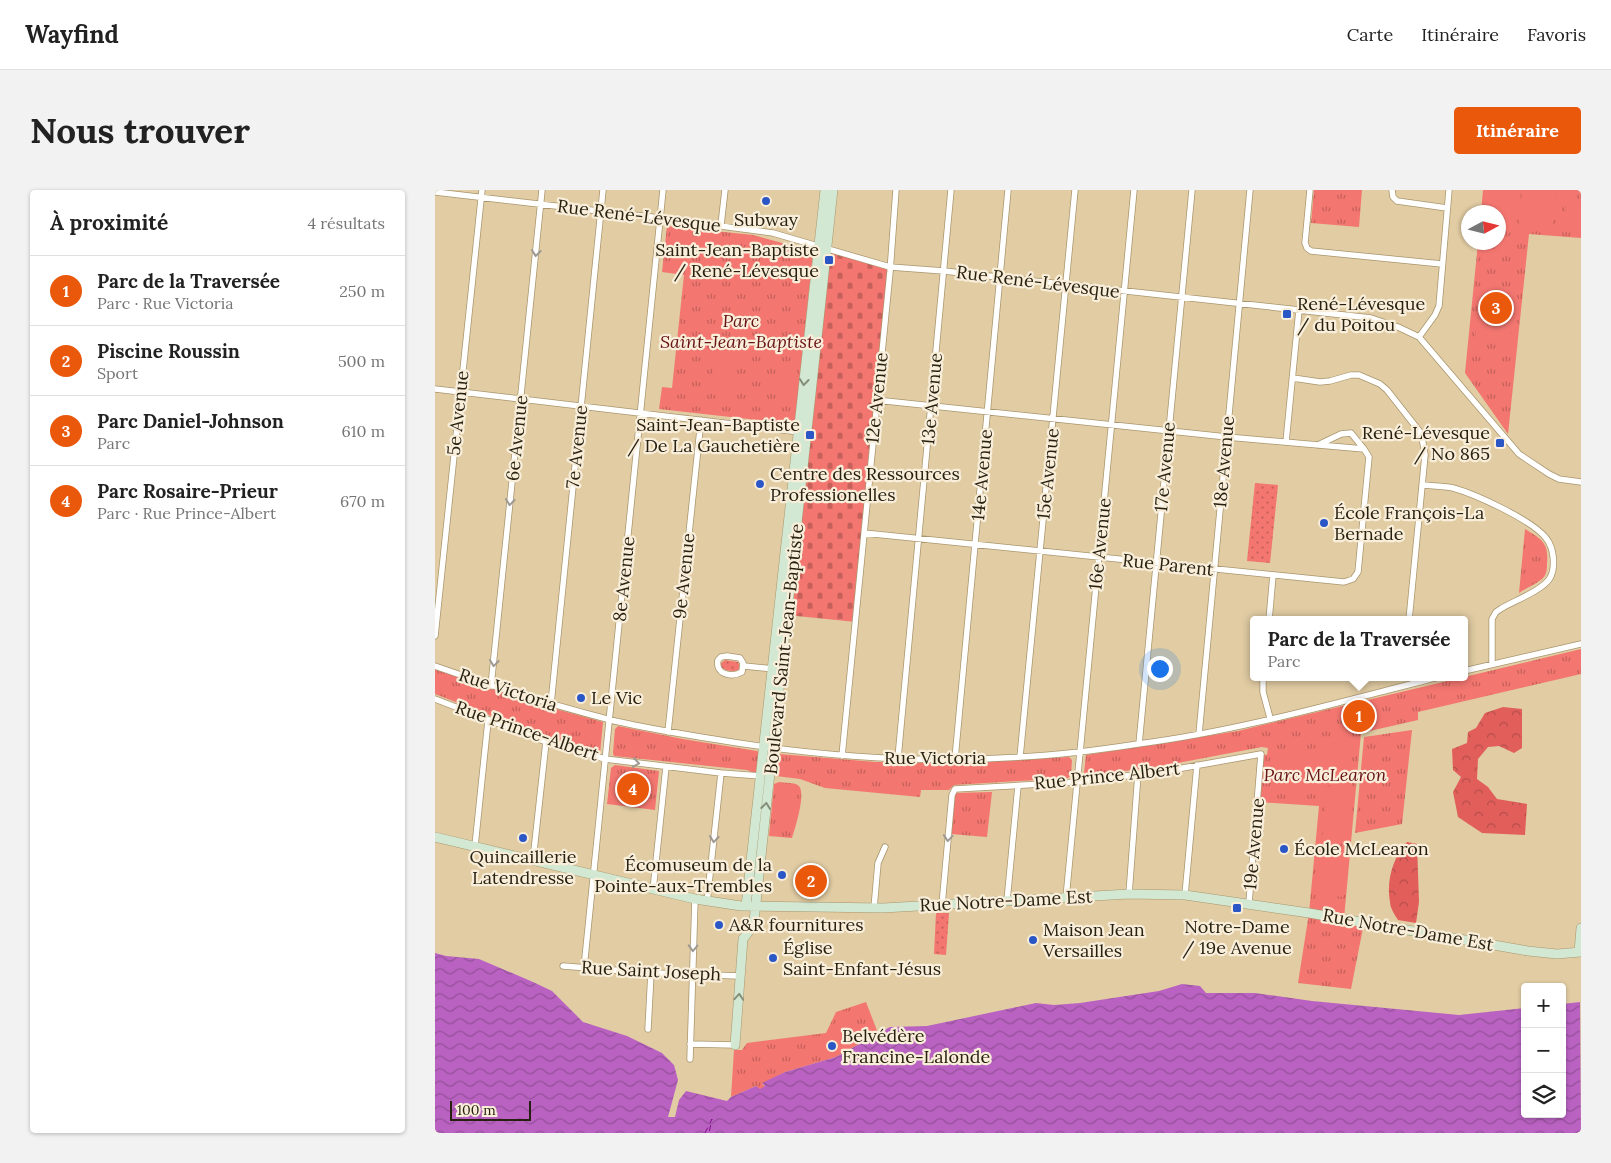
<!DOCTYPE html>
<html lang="fr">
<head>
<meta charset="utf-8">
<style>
	:root { --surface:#fff; --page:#f2f2f2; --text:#222; --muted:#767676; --line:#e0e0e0; --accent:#ea580c }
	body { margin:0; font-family:Lora,serif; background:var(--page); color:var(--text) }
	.controls { position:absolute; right:15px; bottom:15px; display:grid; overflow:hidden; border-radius:5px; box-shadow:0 1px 4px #0004 }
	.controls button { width:45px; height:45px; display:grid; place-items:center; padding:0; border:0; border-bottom:1px solid var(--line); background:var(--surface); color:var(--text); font:25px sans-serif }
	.compass { position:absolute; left:1026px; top:15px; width:45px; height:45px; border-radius:50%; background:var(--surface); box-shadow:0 1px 4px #0004; rotate:83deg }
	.scale { position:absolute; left:15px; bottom:12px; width:81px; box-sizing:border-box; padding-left:5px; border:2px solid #271f0f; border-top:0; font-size:14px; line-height:18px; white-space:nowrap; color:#271f0f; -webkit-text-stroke:4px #f8eed9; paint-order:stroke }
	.you { position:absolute; left:724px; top:478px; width:18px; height:18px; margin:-12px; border:4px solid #fff; border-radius:50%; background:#1a73e8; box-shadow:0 0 0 8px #1a73e833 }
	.badge { display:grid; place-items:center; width:32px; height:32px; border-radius:50%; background:var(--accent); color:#fff; font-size:16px; font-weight:700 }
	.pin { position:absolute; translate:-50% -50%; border:2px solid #fff; box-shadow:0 1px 5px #0006 }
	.popup { position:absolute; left:815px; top:426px; width:218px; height:65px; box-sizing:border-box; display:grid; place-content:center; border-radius:5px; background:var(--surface); filter:drop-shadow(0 1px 4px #0005); font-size:16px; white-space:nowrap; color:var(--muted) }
	.popup b { font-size:19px; color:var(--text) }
	.popup::after { content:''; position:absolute; left:50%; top:100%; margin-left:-10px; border:10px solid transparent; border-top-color:var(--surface) }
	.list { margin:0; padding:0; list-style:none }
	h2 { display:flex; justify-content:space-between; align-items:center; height:65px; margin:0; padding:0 20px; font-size:21px }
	h2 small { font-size:16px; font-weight:400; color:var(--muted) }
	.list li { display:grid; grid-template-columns:32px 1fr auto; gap:15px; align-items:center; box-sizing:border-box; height:70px; padding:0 20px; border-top:1px solid var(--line) }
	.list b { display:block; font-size:19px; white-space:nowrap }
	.list p { margin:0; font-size:16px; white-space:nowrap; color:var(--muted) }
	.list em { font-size:16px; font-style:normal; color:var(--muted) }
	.icon { flex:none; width:28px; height:28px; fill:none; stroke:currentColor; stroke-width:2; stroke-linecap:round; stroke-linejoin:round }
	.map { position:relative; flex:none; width:1146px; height:943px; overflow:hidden; border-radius:5px }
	header { display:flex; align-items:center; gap:30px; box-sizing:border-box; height:70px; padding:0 25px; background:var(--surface); border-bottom:1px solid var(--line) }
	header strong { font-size:24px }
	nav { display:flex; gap:28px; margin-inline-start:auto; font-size:18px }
	.intro { display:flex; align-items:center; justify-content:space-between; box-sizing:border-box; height:120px; padding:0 30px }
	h1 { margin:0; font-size:35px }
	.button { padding:12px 22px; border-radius:5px; background:var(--accent); color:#fff; font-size:18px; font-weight:700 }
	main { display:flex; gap:30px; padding:0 30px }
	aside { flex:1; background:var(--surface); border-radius:5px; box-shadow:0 1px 4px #0004 }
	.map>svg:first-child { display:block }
</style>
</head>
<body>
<header>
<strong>Wayfind</strong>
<nav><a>Carte</a><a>Itinéraire</a><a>Favoris</a></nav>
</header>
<div class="intro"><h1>Nous trouver</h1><a class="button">Itinéraire</a></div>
<main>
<aside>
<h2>À proximité<small>4 résultats</small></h2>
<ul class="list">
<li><span class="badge">1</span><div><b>Parc de la Traversée</b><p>Parc · Rue Victoria</p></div><em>250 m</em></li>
<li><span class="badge">2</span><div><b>Piscine Roussin</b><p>Sport</p></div><em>500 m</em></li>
<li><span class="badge">3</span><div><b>Parc Daniel-Johnson</b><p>Parc</p></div><em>610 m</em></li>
<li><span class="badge">4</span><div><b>Parc Rosaire-Prieur</b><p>Parc · Rue Prince-Albert</p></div><em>670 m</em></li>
</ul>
</aside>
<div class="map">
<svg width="1146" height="943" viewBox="0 0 1146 943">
	<defs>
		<pattern id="grass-dots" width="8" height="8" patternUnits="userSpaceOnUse" patternTransform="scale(1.25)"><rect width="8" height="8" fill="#f37670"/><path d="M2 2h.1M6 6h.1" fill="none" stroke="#c5605a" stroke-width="1.8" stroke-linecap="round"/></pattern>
		<pattern id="forest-crowns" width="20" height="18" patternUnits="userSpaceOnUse" patternTransform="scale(1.25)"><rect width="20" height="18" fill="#e15e5b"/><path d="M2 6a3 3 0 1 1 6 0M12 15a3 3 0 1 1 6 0" fill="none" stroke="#b64d4a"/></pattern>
		<pattern id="cemetery-stones" width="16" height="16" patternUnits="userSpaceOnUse" patternTransform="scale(1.25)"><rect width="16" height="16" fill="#f37670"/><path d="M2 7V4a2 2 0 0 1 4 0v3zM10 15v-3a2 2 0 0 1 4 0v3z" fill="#c5605a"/></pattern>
		<pattern id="park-tufts" width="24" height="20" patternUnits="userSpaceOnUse" patternTransform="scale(1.25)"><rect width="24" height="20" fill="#f37670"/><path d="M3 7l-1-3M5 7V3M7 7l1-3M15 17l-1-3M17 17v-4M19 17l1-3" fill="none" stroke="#c5605a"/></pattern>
		<pattern id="water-waves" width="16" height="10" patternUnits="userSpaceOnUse" patternTransform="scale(1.25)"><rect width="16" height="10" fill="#b962c1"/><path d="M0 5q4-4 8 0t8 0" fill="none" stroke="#96509b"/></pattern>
	</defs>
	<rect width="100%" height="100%" fill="#e1cca3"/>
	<path fill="url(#grass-dots)" d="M820 293 843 295 835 373 812 371Z
		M290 470 303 472 305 478C301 483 292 481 287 478L285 474Z
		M501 723H514L511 765 499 764Z"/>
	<path fill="url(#forest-crowns)" d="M1068 517 1087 519V558L1079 563 1064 556 1053 557 1043 569 1042 589 1053 597 1062 609 1092 614 1090 645 1047 643 1023 627 1018 602 1026 587 1018 580 1017 559 1032 553 1033 542 1041 538 1050 523Z
		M972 652 982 654 984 712 981 733 963 730C960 725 955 718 955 712 951 691 958 667 972 652Z"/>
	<path fill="url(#cemetery-stones)" d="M392 59 455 77 421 432 352 425Z"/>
	<path fill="url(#park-tufts)" d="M879 0H927L924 37 876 33Z
		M1048 0H1146V48L1094 44 1073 244 1030 183 1043 53 1064 52V22H1046Z
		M232 36 318 45 377 61 378 63 360 232 358 234 224 219 227 197 237 198 249 85 227 82Z
		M1090 339C1106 349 1114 352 1112 373 1112 378 1112 384 1108 388 1102 394 1091 398 1084 403Z
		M1146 459V484L983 522V530L926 543 909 729 929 733 916 799 863 793 874 723 884 616 823 612 827 564 832 565 833 558 827 557 727 576 651 586 649 583 651 565 803 541Z
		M0 479 106 515 168 532 165 564 158 560 113 548 0 504Z
		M183 536 248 549 322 561 324 562V578L321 584 312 580 179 566 178 563 180 539Z
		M977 540 967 634 920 643 929 547Z
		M344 564 441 572 508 573 634 567 637 570 636 585 633 588 519 595 514 600H486L485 607 390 598 365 589 341 586Z
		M180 575 224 581 220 620 172 614 176 578Z
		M344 592C349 593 360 592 364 596 371 604 360 639 357 648L334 646 339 594Z
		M557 602 552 647 516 644 520 603Z
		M431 812 443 843 401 867 350 882 327 894 330 896 325 900 321 896 296 907 299 860H307L312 853 391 843 401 822Z"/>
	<path fill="#f37670" d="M1050 0H1085L1081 39 1064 37V22H1048Z
		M1087 0H1121L1117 43 1083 39Z
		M1131 14 1146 16V43L1129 42Z
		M1045 100 1079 103 1074 155 1040 152Z
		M282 156 305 159 299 203 276 200Z
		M345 172 359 174 355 208 342 206Z
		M910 551 919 589 851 606 841 567Z
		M347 593 361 595 357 625 343 624Z
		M892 601 919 604 914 653 887 650Z
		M887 654 914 657 908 707 881 704Z"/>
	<path fill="url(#water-waves)" d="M0 763 11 766 44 769 98 792 117 801 148 832 192 846 227 863 239 875 243 890 233 927H240L244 910 251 901 292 911 296 907 321 896 325 899 330 896 327 893 350 882 401 867 455 837 492 836 601 813 619 815 645 813 724 801 747 794 765 796 771 803H820L877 811 1024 825 1090 818V924H1127V814L1145 812 1146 943H0Z"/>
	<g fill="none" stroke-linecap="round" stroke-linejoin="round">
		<path stroke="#800b8a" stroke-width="1" stroke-dasharray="6 5" stroke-linecap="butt" d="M270 943 277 929 274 943"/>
		<defs>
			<path id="street" d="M875 0 870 53 872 58 876 61 1007 74
				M957 0 958 7 962 11 1012 18
				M0 2 225 28 338 43 455 77 509 81 936 128 963 137 984 147 1084 264 1114 284 1124 289 1146 292
				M286 35 290 0
				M984 147 1000 125 1004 116 1014 0
				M858 188 885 192 895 191 916 185H924L945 194 952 200 985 242 988 253 990 265 974 430
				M0 199 365 242
				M441 210 792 247 929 259 916 243 906 244 883 255
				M851 252 864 120
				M987 295C997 296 1008 296 1018 298 1040 304 1097 330 1111 348 1119 358 1121 377 1115 388 1108 400 1079 411 1067 418L1061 422 1057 429V474
				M429 343 909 392 918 389 923 382 934 267 929 259
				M834 430 838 385
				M0 446 47 0
				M292 466 305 468 308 473 307 482C296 488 280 484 283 470L286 467Z
				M0 476C57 496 113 514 172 529 207 538 242 543 278 549 379 566 482 574 585 567 624 565 664 560 703 554 804 541 904 512 1004 487
				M309 476 339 479
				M1029 481 1146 454
				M828 487V502L835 528
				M56 496 107 0
				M0 509 111 552 170 569 286 583 326 586
				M116 514 168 0
				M233 542 266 230
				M764 544 815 0
				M704 554 757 0
				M407 566 455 82 461 0
				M585 567 640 0
				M463 568 516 0
				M520 569 573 0
				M40 656 53 531
				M98 670 111 552
				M218 700 231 577
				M694 704 703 584
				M750 705 762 575
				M631 708 699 0
				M572 711 583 596
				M272 712 286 583
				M507 715 517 605 520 599 642 592 731 581 826 564 814 713
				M439 718 443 673 450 657
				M128 776 216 783 305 786
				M149 778 228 0
				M213 839 216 783
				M255 854 300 855
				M255 869 260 709"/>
			<path id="secondary" d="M0 647 260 709 306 716 448 718 694 704 750 705 874 723 1093 761 1122 764 1146 762
				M311 716 390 0
				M1144 762 1146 738
				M300 855 308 749 317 737 319 731 398 0"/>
		</defs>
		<use href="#street" stroke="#a9966e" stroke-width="7"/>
		<use href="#secondary" stroke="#a9966e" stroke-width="10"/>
		<use href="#street" stroke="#fff" stroke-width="5.5"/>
		<use href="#secondary" stroke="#d2e8d2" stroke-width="9"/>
	</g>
	<defs><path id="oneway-chevron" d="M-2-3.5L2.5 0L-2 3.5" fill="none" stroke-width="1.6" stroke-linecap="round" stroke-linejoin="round" transform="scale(1.25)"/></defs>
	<g stroke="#9e9a93">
		<use href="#oneway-chevron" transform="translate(101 63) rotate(96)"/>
		<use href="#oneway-chevron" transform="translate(75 312) rotate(96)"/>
		<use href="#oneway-chevron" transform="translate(59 473) rotate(96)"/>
		<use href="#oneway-chevron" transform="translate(201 573) rotate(8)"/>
		<use href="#oneway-chevron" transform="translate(513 648) rotate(95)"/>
		<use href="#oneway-chevron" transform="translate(279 649) rotate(96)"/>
		<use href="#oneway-chevron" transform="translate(258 758) rotate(92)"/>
	</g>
	<g stroke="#858e7a">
		<use href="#oneway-chevron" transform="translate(369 192) rotate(96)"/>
		<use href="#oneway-chevron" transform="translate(331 616) rotate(-83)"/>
		<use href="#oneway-chevron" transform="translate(304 807) rotate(-86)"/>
	</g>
	<g fill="#2b57c6" stroke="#f8eed9" stroke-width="2">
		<circle cx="331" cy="11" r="5"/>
		<rect x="389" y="65" width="10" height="10" rx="2.5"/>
		<rect x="847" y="119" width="10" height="10" rx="2.5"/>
		<rect x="370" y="240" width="10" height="10" rx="2.5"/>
		<rect x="1060" y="248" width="10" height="10" rx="2.5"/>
		<circle cx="325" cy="294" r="5"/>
		<circle cx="889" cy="333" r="5"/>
		<circle cx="146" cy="508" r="5"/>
		<circle cx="88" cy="648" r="5"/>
		<circle cx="849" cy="659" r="5"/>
		<circle cx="347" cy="685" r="5"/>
		<rect x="797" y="713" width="10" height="10" rx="2.5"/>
		<circle cx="284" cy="735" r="5"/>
		<circle cx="598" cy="750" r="5"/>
		<circle cx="338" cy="768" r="5"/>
		<circle cx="397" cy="856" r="5"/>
	</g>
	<g text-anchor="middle" stroke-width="4.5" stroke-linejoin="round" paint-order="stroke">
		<g font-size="18" fill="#271f0f" stroke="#f8eed9">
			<text transform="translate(204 26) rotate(7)" y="6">Rue René-Lévesque</text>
			<text transform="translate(603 92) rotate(7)" y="6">Rue René-Lévesque</text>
			<text transform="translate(442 208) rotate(-84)" y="6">12e Avenue</text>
			<text transform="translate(497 209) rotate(-85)" y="6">13e Avenue</text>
			<text transform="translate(23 223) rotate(-84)" y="6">5e Avenue</text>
			<text transform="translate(82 248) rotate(-84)" y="6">6e Avenue</text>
			<text transform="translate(142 257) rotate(-84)" y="6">7e Avenue</text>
			<text transform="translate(789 272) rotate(-85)" y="6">18e Avenue</text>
			<text transform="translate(730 277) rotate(-85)" y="6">17e Avenue</text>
			<text transform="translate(613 284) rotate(-84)" y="6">15e Avenue</text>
			<text transform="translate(547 285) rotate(-85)" y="6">14e Avenue</text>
			<text transform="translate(665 354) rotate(-84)" y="6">16e Avenue</text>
			<text transform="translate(733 375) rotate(6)" y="6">Rue Parent</text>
			<text transform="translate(249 386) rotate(-84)" y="6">9e Avenue</text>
			<text transform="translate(189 389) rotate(-84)" y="6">8e Avenue</text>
			<text transform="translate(349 459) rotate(-84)" y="6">Boulevard Saint-Jean-Baptiste</text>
			<text transform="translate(73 500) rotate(18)" y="6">Rue Victoria</text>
			<text transform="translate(92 541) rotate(19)" y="6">Rue Prince-Albert</text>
			<text x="500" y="574">Rue Victoria</text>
			<text transform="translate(672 586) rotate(-6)" y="6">Rue Prince Albert</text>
			<text transform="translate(819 654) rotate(-85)" y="6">19e Avenue</text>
			<text transform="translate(571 711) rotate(-3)" y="6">Rue Notre-Dame Est</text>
			<text transform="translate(973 740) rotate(10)" y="6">Rue Notre-Dame Est</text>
			<text transform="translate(216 781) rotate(3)" y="6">Rue Saint Joseph</text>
		</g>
		<g font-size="18" fill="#271f0f" stroke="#f8eed9" text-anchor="start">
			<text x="331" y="36" text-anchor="middle">Subway</text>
			<text x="384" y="66" text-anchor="end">Saint-Jean-Baptiste<tspan x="384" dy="21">/ René-Lévesque</tspan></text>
			<text x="862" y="120">René-Lévesque<tspan x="862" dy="21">/ du Poitou</tspan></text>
			<text x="365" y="241" text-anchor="end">Saint-Jean-Baptiste<tspan x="365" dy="21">/ De La Gauchetière</tspan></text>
			<text x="1055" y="249" text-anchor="end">René-Lévesque<tspan x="1055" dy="21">/ No 865</tspan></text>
			<text x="335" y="290">Centre des Ressources<tspan x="335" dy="21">Professionelles</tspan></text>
			<text x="899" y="329">École François-La<tspan x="899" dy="21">Bernade</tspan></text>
			<text x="156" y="514">Le Vic</text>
			<text x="859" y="665">École McLearon</text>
			<text x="88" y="673" text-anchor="middle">Quincaillerie<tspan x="88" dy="21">Latendresse</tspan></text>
			<text x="337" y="681" text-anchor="end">Écomuseum de la<tspan x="337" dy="21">Pointe-aux-Trembles</tspan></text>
			<text x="294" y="741">A&amp;R fournitures</text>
			<text x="802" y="743" text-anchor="middle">Notre-Dame<tspan x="802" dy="21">/ 19e Avenue</tspan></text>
			<text x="608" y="746">Maison Jean<tspan x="608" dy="21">Versailles</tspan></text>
			<text x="348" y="764">Église<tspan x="348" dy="21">Saint-Enfant-Jésus</tspan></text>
			<text x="407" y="852">Belvédère<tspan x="407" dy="21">Francine-Lalonde</tspan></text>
		</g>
		<g font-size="18" font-style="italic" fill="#681417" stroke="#f8eed9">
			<text x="306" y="137">Parc<tspan x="306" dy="21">Saint-Jean-Baptiste</tspan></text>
			<text x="890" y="591">Parc McLearon</text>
		</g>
	</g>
</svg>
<div class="controls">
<button>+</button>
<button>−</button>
<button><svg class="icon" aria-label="layers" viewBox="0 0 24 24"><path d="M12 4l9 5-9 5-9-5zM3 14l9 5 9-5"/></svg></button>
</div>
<svg class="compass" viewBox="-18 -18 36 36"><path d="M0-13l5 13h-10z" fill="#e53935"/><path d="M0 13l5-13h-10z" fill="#767676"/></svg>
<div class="scale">100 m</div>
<div class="you"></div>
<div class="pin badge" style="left:924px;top:526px">1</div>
<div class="popup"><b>Parc de la Traversée</b>Parc</div>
<div class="pin badge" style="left:376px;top:691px">2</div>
<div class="pin badge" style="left:1061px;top:118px">3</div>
<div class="pin badge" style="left:198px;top:599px">4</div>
</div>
</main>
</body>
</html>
